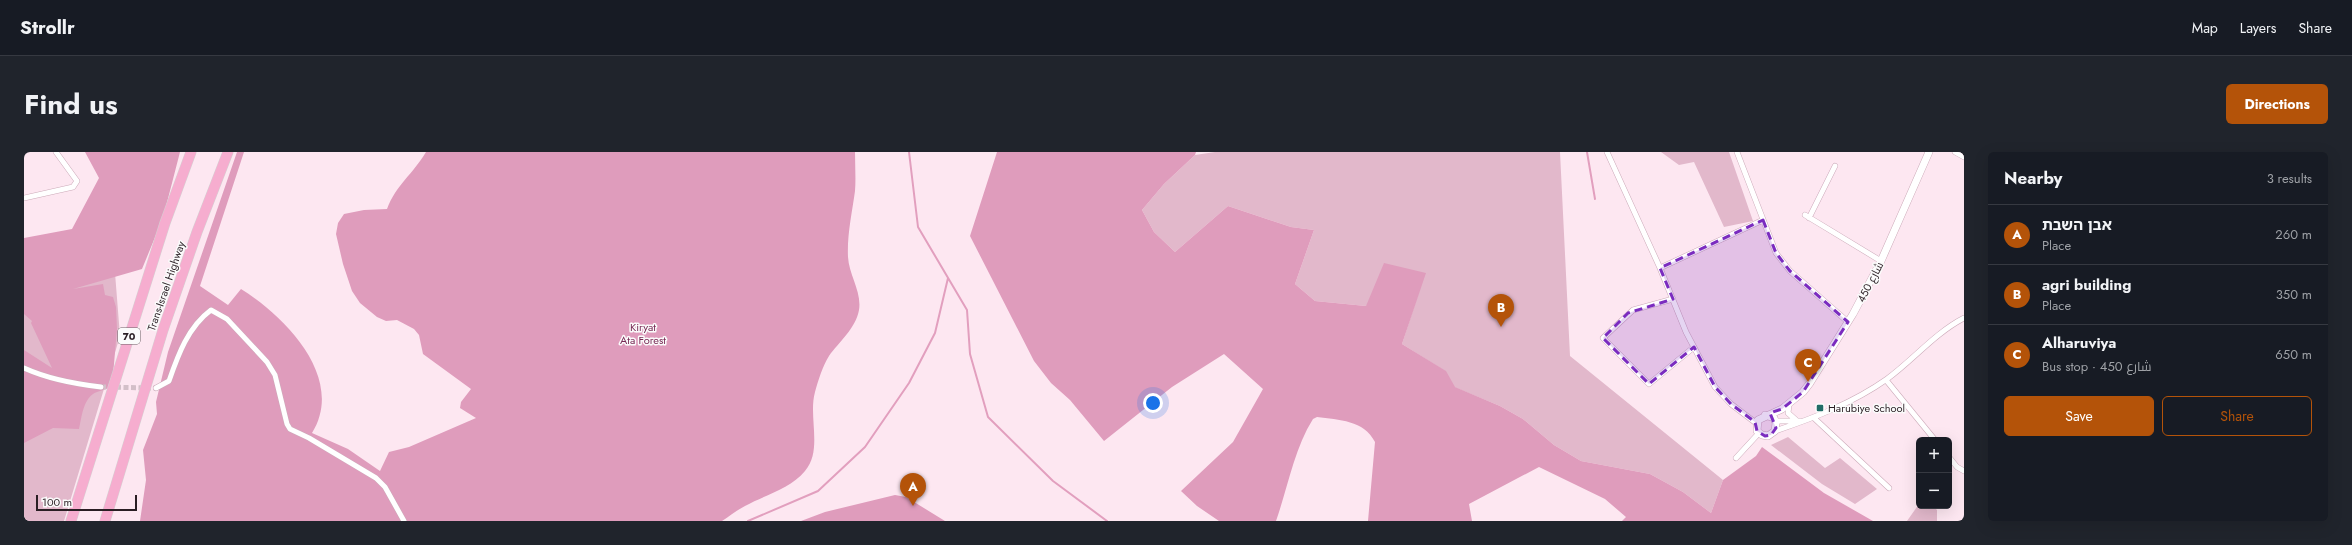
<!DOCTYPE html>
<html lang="en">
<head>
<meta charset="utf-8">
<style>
	:root { --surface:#171b24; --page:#20242c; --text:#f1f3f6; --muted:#9ea1a6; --line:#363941; --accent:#b45309 }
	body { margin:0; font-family:Jost,Cairo,"Noto Sans Hebrew",sans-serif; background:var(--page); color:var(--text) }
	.controls { position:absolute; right:12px; bottom:12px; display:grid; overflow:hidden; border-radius:6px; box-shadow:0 4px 16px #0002 }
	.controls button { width:36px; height:36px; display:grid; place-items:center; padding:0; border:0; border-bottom:1px solid var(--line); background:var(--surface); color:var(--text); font:20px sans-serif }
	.scale { position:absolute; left:12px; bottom:10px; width:101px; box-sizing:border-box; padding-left:4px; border:2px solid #2a1e24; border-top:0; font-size:11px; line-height:14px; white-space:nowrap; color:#2a1e24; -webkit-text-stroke:3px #fbfbfb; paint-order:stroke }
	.you { position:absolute; left:1129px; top:251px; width:14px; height:14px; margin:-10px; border:3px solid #fff; border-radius:50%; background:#1a73e8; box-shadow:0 0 0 6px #1a73e833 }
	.badge { display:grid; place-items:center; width:26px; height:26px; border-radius:50%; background:var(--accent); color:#fff; font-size:13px; font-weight:700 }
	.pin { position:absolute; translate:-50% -33px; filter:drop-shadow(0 1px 2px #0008) }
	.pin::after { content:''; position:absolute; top:21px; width:14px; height:12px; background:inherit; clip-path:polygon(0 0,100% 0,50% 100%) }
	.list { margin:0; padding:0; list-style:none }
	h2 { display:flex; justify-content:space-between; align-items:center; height:52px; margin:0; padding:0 16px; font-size:17px }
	h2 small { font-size:13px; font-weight:400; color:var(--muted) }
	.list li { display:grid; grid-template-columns:26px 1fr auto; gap:12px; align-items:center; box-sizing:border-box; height:60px; padding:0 16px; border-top:1px solid var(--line) }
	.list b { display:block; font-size:15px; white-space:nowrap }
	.list p { margin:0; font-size:13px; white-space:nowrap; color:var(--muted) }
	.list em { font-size:13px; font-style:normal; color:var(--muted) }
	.actions { display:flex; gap:8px; padding:12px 16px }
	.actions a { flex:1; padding:9px 0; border:1px solid var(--accent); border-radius:6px; text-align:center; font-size:14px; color:var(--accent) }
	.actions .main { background:var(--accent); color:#fff }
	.map { position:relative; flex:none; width:1940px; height:369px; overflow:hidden; border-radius:6px }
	header { display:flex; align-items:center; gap:24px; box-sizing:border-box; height:56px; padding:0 20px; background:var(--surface); border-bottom:1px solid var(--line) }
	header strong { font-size:19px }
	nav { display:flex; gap:22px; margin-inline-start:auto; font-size:14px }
	.intro { display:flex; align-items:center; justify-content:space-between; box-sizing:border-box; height:96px; padding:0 24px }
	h1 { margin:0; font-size:28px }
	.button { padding:10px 18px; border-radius:6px; background:var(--accent); color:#fff; font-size:14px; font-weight:700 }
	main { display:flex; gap:24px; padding:0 24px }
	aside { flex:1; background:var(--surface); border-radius:6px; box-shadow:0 4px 16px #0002 }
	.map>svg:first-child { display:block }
</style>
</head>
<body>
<header>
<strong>Strollr</strong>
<nav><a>Map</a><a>Layers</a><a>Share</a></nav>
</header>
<div class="intro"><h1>Find us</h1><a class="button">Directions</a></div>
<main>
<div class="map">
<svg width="1940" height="369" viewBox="0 0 1940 369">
	<rect width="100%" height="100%" fill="#fde7f1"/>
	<path fill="#e2b8cb" d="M1191 0H1536L1546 204 1699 328 1687 361 1659 340 1626 322 1557 309 1530 293 1499 267 1476 254 1430 235 1421 219 1378 192 1401 121 1342 154 1291 149 1271 132 1290 78 1267 75 1204 54 1151 100 1130 80 1118 58 1140 32 1171 3Z
		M1637 0H1705L1729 69 1700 75 1670 10 1655 13Z
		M0 109 91 121 96 184 40 369H0Z
		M1764 285 1801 316 1816 306 1853 337 1831 352 1798 332 1747 293Z
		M1895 352V354H1909L1913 358V369H1883Z"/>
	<path fill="#df9cbc" d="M61 0H156L139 66 118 117 49 137 79 132 81 143 89 145 92 155 93 177 88 235C83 237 78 238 73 240 59 245 58 265 55 277L29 276 0 291V198L28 216 7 171 8 169 0 162V86L48 77 75 26Z
		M213 0H220L176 134 204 153 217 137C261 164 322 226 288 281L324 297 356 319 365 300 385 295 452 266 436 256 437 250 447 237 399 202 395 183 390 177 373 168 362 169 353 165 336 151 328 139 319 112 312 82 314 71 320 62 340 58 363 57C372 33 389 22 402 0H831C831 13 832 27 831 39 828 61 823 83 824 105 825 123 838 140 835 158 832 176 815 190 805 204 799 213 794 229 791 240 784 265 799 298 781 319 766 337 741 343 721 354 713 358 706 364 698 369H116L122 328 119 298 133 262 132 250 144 200Z
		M973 0H1172L1171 3 1140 32 1118 58 1130 80 1151 100 1204 54 1267 75 1290 78 1271 132 1291 149 1342 154 1360 111 1402 121 1378 192 1422 219 1431 235 1476 254 1499 267 1530 293 1557 309 1626 322 1659 340 1687 361 1699 328 1732 304 1738 295 1800 341 1849 369H1598L1602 365 1581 347 1515 315 1445 352 1448 369H1344L1351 290C1340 268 1315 268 1293 265L1289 267C1270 297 1264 335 1252 369H1195L1173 354 1157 339 1209 290 1239 237 1200 202 1148 235 1080 289 1046 248 1027 231 1010 209 946 84Z
		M871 343 882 345 921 369H777L801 360Z"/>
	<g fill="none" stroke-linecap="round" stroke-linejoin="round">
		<path stroke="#e29fbe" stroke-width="2" d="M885 0 894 75 943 158 946 202 964 265 1029 329 1083 369
			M1563 0 1571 47
			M724 369 794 339 841 295 885 231 911 181 924 126"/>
		<path stroke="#d3bfc8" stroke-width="5" stroke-dasharray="5 2.5" stroke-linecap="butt" d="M77 235 132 236"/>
		<defs>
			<path id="minor" d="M1583 0 1636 116 1662 180 1691 235 1707 252 1732 271
				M1713 0 1752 101 1766 119 1824 170
				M1931 0 1940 5
				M0 46 49 35 53 29 32 0
				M1781 63 1857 109
				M1785 66 1811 14
				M1636 116 1739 68
				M1649 147 1609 158 1579 186 1625 232 1670 195
				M0 216C24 227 51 232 77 235
				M1862 228 1911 288
				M132 236 145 229C154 203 164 175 187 158L203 167 243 210 251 223 263 272 266 277 285 286 352 326 361 335 380 369
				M1765 253 1764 261 1772 268
				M1790 266 1865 336
				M1752 269H1777
				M1751 279C1790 266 1829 251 1863 227 1889 208 1911 181 1940 166
				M1925 305 1933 315 1940 319
				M1712 306 1735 281"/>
			<path id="tertiary" d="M1741 263 1750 266 1752 271 1751 279 1744 284 1738 283 1733 279 1734 268 1758 257 1779 240 1786 231 1829 162 1857 109 1905 0"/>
			<path id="motorway" d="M47 369 141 71 167 0
				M81 369 139 178 173 80 204 0"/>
		</defs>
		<use href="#minor" stroke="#ccaab9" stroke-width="6"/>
		<use href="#tertiary" stroke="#ccaab9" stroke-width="8"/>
		<use href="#motorway" stroke="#d4d2d3" stroke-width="11"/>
		<use href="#minor" stroke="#fff" stroke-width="5"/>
		<use href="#tertiary" stroke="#fff" stroke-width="7"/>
		<use href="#motorway" stroke="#f6adcf" stroke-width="10"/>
	</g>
	<path fill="#7b2cbf" fill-opacity="0.2" stroke="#7b2cbf" stroke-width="3" stroke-dasharray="8 5" stroke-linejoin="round" d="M1739 68 1752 101 1766 119 1824 170 1779 240 1758 257 1746 261 1752 276 1747 283 1741 284 1733 279 1731 270 1707 252 1691 235 1670 195 1625 232 1579 186 1604 161 1649 147 1636 116Z"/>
	<rect fill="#216c67" stroke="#fbfbfb" stroke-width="1.5" x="1792" y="252" width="8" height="8" rx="2"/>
	<g text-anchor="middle" stroke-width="3" stroke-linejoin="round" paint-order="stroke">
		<rect fill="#fbfbfb" stroke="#696064" stroke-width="1" x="94" y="176" width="22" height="16" rx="3"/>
		<g font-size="10" font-weight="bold" fill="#2a1e24">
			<text x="105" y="188">70</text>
		</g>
		<g font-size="11" fill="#2a1e24" stroke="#fbfbfb">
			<text transform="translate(1846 130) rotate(-63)" y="4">شارع 450</text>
			<text transform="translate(142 134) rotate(-71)" y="4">Trans-Israel Highway</text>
		</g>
		<g font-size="11" fill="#782a55" stroke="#fbfbfb">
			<text x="619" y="179">Kiryat<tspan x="619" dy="13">Ata Forest</tspan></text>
		</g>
		<g font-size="11" fill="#2a1e24" stroke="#fbfbfb" text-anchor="start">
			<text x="1804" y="260">Harubiye School</text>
		</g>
	</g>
</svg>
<div class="controls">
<button>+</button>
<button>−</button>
</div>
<div class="scale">100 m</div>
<div class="you"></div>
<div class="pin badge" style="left:889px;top:354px">A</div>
<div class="pin badge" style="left:1477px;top:175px">B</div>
<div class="pin badge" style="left:1784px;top:230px">C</div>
</div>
<aside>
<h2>Nearby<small>3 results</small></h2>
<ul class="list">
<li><span class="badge">A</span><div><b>אבן השבת</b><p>Place</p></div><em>260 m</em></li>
<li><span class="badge">B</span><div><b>agri building</b><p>Place</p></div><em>350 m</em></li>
<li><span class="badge">C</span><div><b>Alharuviya</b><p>Bus stop · شارع 450</p></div><em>650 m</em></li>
</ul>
<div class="actions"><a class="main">Save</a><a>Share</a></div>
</aside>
</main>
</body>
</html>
